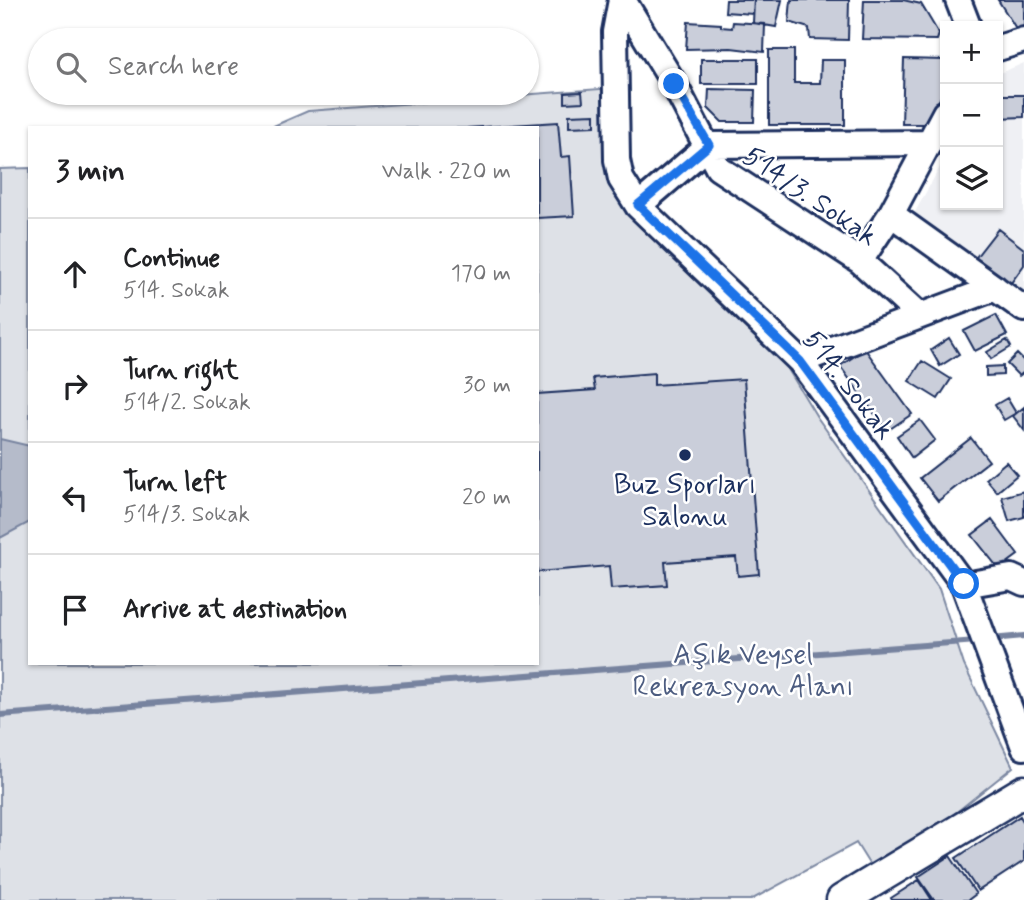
<!DOCTYPE html>
<html lang="en">
<head>
<meta charset="utf-8">
<style>
	:root { --surface:#fff; --page:#f6f6f6; --text:#202124; --muted:#757577; --line:#e0e0e0 }
	body { margin:0; font-family:Mynerve,sans-serif; background:var(--page); color:var(--text) }
	.controls { position:absolute; right:21px; top:21px; display:grid; overflow:hidden; border-radius:0px; box-shadow:0 2px 5px #0004 }
	.controls button { width:63px; height:63px; display:grid; place-items:center; padding:0; border:0; border-bottom:2px solid var(--line); background:var(--surface); color:var(--text); font:35px sans-serif }
	.stop { position:absolute; width:21px; height:21px; margin:-16px; border:5px solid #1a73e8; border-radius:50%; background:#fff }
	.stop.end { background:#1a73e8; border-color:#fff; box-shadow:0 2px 7px #0008 }
	.list { margin:0; padding:0; list-style:none }
	h2 { display:flex; justify-content:space-between; align-items:center; height:91px; margin:0; padding:0 28px; font-size:30px }
	h2 small { font-size:23px; font-weight:400; color:var(--muted) }
	.list li { display:grid; grid-template-columns:46px 1fr auto; gap:21px; align-items:center; box-sizing:border-box; height:112px; padding:0 28px; border-top:2px solid var(--line) }
	.list b { display:block; font-size:26px; white-space:nowrap }
	.list p { margin:0; font-size:23px; white-space:nowrap; color:var(--muted) }
	.list em { font-size:23px; font-style:normal; color:var(--muted) }
	.icon { flex:none; width:38px; height:38px; fill:none; stroke:currentColor; stroke-width:2; stroke-linecap:round; stroke-linejoin:round }
	.map { position:relative; flex:none; width:1024px; height:900px; overflow:hidden }
	.search { position:absolute; background:var(--surface); box-shadow:0 2px 5px #0004; left:28px; top:28px; width:511px; height:77px; display:flex; align-items:center; gap:18px; box-sizing:border-box; padding:0 24px; border-radius:38px; color:var(--muted); font-size:26px }
	.panel { position:absolute; background:var(--surface); box-shadow:0 2px 5px #0004; left:28px; top:126px; width:511px; height:539px; border-radius:0px }
	.map>svg:first-child { display:block }
</style>
</head>
<body>
<div class="map">
<svg width="1024" height="900" viewBox="0 0 1024 900">
	<rect width="100%" height="100%" fill="#fff"/>
	<filter id="ink" filterUnits="userSpaceOnUse"><feTurbulence type="fractalNoise" baseFrequency=".0143" numOctaves="2"/><feDisplacementMap in="SourceGraphic" scale="14" xChannelSelector="R" yChannelSelector="G"/><feConvolveMatrix kernelMatrix="1 2 1 2 8 2 1 2 1" color-interpolation-filters="sRGB"/></filter>
	<g filter="url(#ink)">
		<path fill="#eff0f4" d="M1024 63V302L910 221 945 158V205H998V74Z"/>
		<path fill="#dee1e7" stroke="#7c88a2" stroke-width="2" d="M613 88 607 162 774 346 817 417 939 589 964 665 1013 767 939 826 871 867 856 843 751 900H0V169L30 168V663H537V128H269L308 111Z"/>
		<path fill="#b5bbca" stroke="#77839f" stroke-width="2" d="M0 439 30 446V522L0 538Z"/>
		<g fill="none" stroke-linecap="round" stroke-linejoin="round">
			<path stroke="#77839f" stroke-width="6" d="M991 639 1024 636
				M0 715 977 641"/>
		</g>
		<path fill="#caceda" stroke="#1b2f5e" stroke-width="2" d="M726 0H754L753 14 725 12Z
			M754 0H782L776 27 753 23Z
			M791 0H849L848 40 810 39 809 28 789 22Z
			M864 0H903L921 4 939 34 937 40 862 39Z
			M998 0H1024V27L1017 30Z
			M688 22 721 24V27L732 28 733 22 765 24 764 52 731 48 686 49Z
			M769 50H794V83H820L821 60H845V125H769Z
			M701 59H758V84H701Z
			M904 59 945 60V88L928 124H902Z
			M709 89 755 90 754 122H722L708 108Z
			M582 92 583 102 565 103V93Z
			M998 95H1024V117L998 118Z
			M595 114V126L569 127V115Z
			M558 122 561 157 570 156 574 216 537 218V128H467Z
			M998 229 1024 249V265L1008 287 973 261Z
			M996 315 1007 335 975 351 964 331Z
			M949 338 959 354 940 366 931 350Z
			M1007 340 1011 347 991 359 987 352Z
			M865 349 912 414 887 431 840 366Z
			M1017 354 1024 361V372L1019 376 1007 364Z
			M922 361 951 379 938 399 909 381Z
			M1003 366V375L986 376V367Z
			M654 373V385L744 379 759 574 738 576 736 557 665 562 667 585 611 589 609 566 537 572V394L595 390 593 378Z
			M1007 398 1016 413 1004 420 995 405Z
			M1024 407V430L1013 416Z
			M920 420 935 440 912 458 897 436Z
			M971 438 989 461 938 501 920 478Z
			M1006 462 1017 475 997 492 986 479Z
			M1024 491V517L1009 521 1002 497Z
			M992 520 1018 555 999 569 972 535Z
			M1020 816 1024 823V861L978 891 956 858Z
			M950 856 976 894 968 900H934L918 877Z
			M919 880 932 900H892L891 898Z"/>
		<g fill="none" stroke-linecap="round" stroke-linejoin="round">
			<defs>
				<path id="minor" d="M621 0 615 32 617 160 621 179 638 206 800 361 964 585 1024 747
					M623 0 674 84 718 168 860 261 920 316
					M958 0 968 26
					M998 48 1024 40
					M638 206 709 145 928 143
					M891 214 1024 309
					M860 261 891 214 945 113
					M800 361 995 288
					M964 585 1011 577 1024 583"/>
				<path id="major" d="M842 900 1024 791"/>
			</defs>
			<use href="#minor" stroke="#1b2f5e" stroke-width="30"/>
			<use href="#major" stroke="#1b2f5e" stroke-width="35"/>
			<use href="#minor" stroke="#fff" stroke-width="24"/>
			<use href="#major" stroke="#fff" stroke-width="30"/>
		</g>
	</g>
	<g fill="none" stroke-linecap="round" stroke-linejoin="round" filter="url(#ink)">
		<path stroke="#1a73e8" stroke-width="9" d="M674 84 709 145 638 205 800 361 964 584"/>
	</g>
	<circle fill="#1b2f5e" stroke="#fff" stroke-width="2.5" cx="685" cy="455" r="7"/>
	<g text-anchor="middle" stroke-width="5" stroke-linejoin="round" paint-order="stroke">
		<g font-size="28" fill="#1b2f5e" stroke="#fff">
			<text transform="translate(811 195) rotate(34)" y="10">514/3. Sokak</text>
			<text transform="translate(850 384) rotate(52)" y="10">514. Sokak</text>
		</g>
		<g font-size="28" fill="#1b2f5e" stroke="#fff">
			<text x="685" y="493">Buz Sporları<tspan x="685" dy="32">Salonu</tspan></text>
		</g>
		<g font-size="28" fill="#4c5c80" stroke="#fff">
			<text x="743" y="663">Aşık Veysel<tspan x="743" dy="32">Rekreasyon Alanı</tspan></text>
		</g>
	</g>
</svg>
<div class="controls">
<button>+</button>
<button>−</button>
<button><svg class="icon" aria-label="layers" viewBox="0 0 24 24"><path d="M12 4l9 5-9 5-9-5zM3 14l9 5 9-5"/></svg></button>
</div>
<div class="stop" style="left:964px;top:584px"></div>
<div class="stop end" style="left:674px;top:84px"></div>
<div class="search"><svg class="icon" aria-label="search" viewBox="0 0 24 24"><circle cx="10" cy="10" r="6"/><path d="M15 15l6 6"/></svg>Search here</div>
<section class="panel">
<h2>3 min<small>Walk · 220 m</small></h2>
<ul class="list">
<li><svg class="icon" aria-label="ahead" viewBox="0 0 24 24"><path d="M12 20V5M6 11l6-6 6 6"/></svg><div><b>Continue</b><p>514. Sokak</p></div><em>170 m</em></li>
<li><svg class="icon" aria-label="right" viewBox="0 0 24 24"><path d="M7 20v-9h11M14 6l5 5-5 5"/></svg><div><b>Turn right</b><p>514/2. Sokak</p></div><em>30 m</em></li>
<li><svg class="icon" aria-label="left" viewBox="0 0 24 24"><path d="M17 20v-9H6M10 6l-5 5 5 5"/></svg><div><b>Turn left</b><p>514/3. Sokak</p></div><em>20 m</em></li>
<li><svg class="icon" aria-label="arrive" viewBox="0 0 24 24"><path d="M6 21V4h12l-3 4 3 4H6"/></svg><div><b>Arrive at destination</b></div></li>
</ul>
</section>
</div>
</body>
</html>
